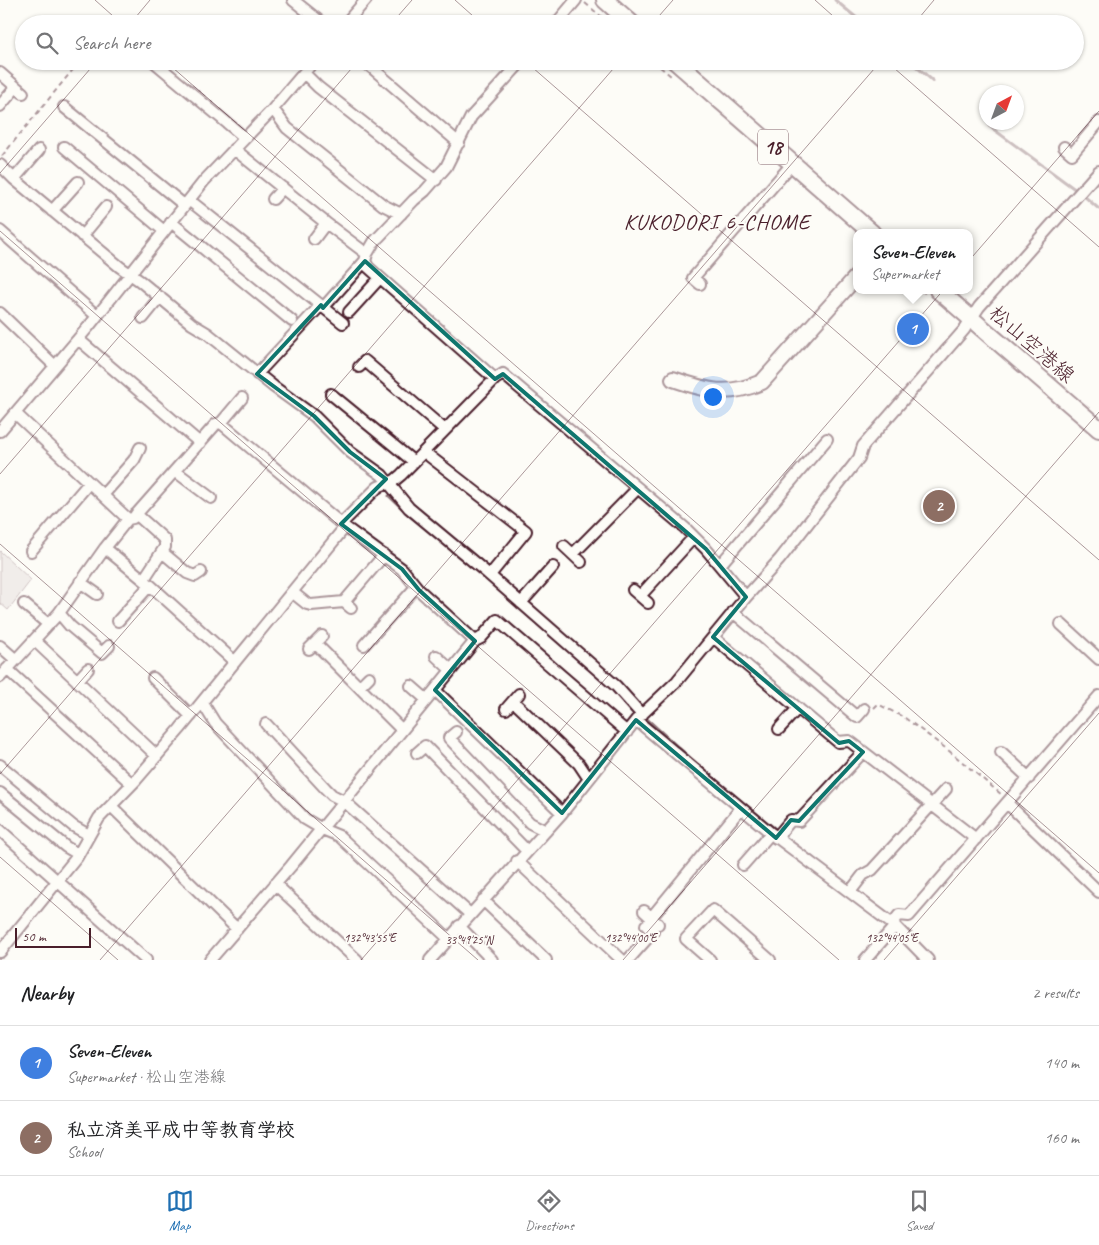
<!DOCTYPE html>
<html lang="en">
<head>
<meta charset="utf-8">
<style>
	:root { --surface:#fff; --page:#f2f2f2; --text:#202124; --muted:#757577; --line:#e0e0e0; --accent:#1f6fb2 }
	body { margin:0; font-family:Caveat,"Klee One",sans-serif; background:var(--page); color:var(--text) }
	.compass { position:absolute; left:979px; top:85px; width:45px; height:45px; border-radius:50%; background:var(--surface); box-shadow:0 1px 4px #0004; rotate:41deg }
	.scale { position:absolute; left:15px; bottom:12px; width:76px; box-sizing:border-box; padding-left:5px; border:2px solid #4a1f2b; border-top:0; font-size:14px; line-height:18px; white-space:nowrap; color:#4a1f2b; -webkit-text-stroke:4px #fdfcf7; paint-order:stroke }
	.you { position:absolute; left:712px; top:396px; width:18px; height:18px; margin:-12px; border:4px solid #fff; border-radius:50%; background:#1a73e8; box-shadow:0 0 0 8px #1a73e833 }
	.badge { display:grid; place-items:center; width:32px; height:32px; border-radius:50%; background:var(--accent); color:#fff; font-size:16px; font-weight:700 }
	.pin { position:absolute; translate:-50% -50%; border:2px solid #fff; box-shadow:0 1px 5px #0006 }
	.popup { position:absolute; left:853px; top:229px; width:120px; height:65px; box-sizing:border-box; display:grid; place-content:center; border-radius:10px; background:var(--surface); filter:drop-shadow(0 1px 4px #0005); font-size:16px; white-space:nowrap; color:var(--muted) }
	.popup b { font-size:19px; color:var(--text) }
	.popup::after { content:''; position:absolute; left:50%; top:100%; margin-left:-10px; border:10px solid transparent; border-top-color:var(--surface) }
	.list { margin:0; padding:0; list-style:none }
	h2 { display:flex; justify-content:space-between; align-items:center; height:65px; margin:0; padding:0 20px; font-size:21px }
	h2 small { font-size:16px; font-weight:400; color:var(--muted) }
	.list li { display:grid; grid-template-columns:32px 1fr auto; gap:15px; align-items:center; box-sizing:border-box; height:75px; padding:0 20px; border-top:1px solid var(--line) }
	.list b { display:block; font-size:19px; white-space:nowrap }
	.list p { margin:0; font-size:16px; white-space:nowrap; color:var(--muted) }
	.list em { font-size:16px; font-style:normal; color:var(--muted) }
	.icon { flex:none; width:28px; height:28px; fill:none; stroke:currentColor; stroke-width:2; stroke-linecap:round; stroke-linejoin:round }
	.map { position:relative; flex:none; width:1099px; height:960px; overflow:hidden }
	.search { position:absolute; background:var(--surface); box-shadow:0 1px 4px #0004; left:15px; right:15px; top:15px; height:55px; display:flex; align-items:center; gap:12px; box-sizing:border-box; padding:0 18px; border-radius:28px; color:var(--muted); font-size:19px }
	.sheet { height:215px; background:var(--surface) }
	nav { display:flex; justify-content:space-around; align-items:center; box-sizing:border-box; height:70px; border-top:1px solid var(--line); background:var(--surface); font-size:14px; color:var(--muted) }
	nav a { display:grid; justify-items:center; gap:2px }
	nav .on { color:var(--accent) }
	.map>svg:first-child { display:block }
</style>
</head>
<body>
<div class="map">
<svg width="1099" height="960" viewBox="0 0 1099 960">
	<rect width="100%" height="100%" fill="#fdfcf7"/>
	<filter id="ink" filterUnits="userSpaceOnUse"><feTurbulence type="fractalNoise" baseFrequency=".02" numOctaves="2"/><feDisplacementMap in="SourceGraphic" scale="10" xChannelSelector="R" yChannelSelector="G"/><feConvolveMatrix kernelMatrix="1 2 1 2 8 2 1 2 1" color-interpolation-filters="sRGB"/></filter>
	<g filter="url(#ink)">
		<path fill="#e3dcda" stroke="#967e82" d="M0 551 31 580 8 610 0 603Z"/>
		<g fill="none" stroke-linecap="round" stroke-linejoin="round">
			<path stroke="#91777b" stroke-width="3" d="M835 0 864 24
				M910 61 933 81
				M989 126 1076 190
				M1084 196 1099 209
				M115 269 140 287
				M389 496 410 516 462 557
				M647 719C700 768 755 814 813 858
				M838 877 892 917
				M898 922 913 935"/>
			<defs>
				<path id="street" d="M293 0 323 24
					M345 24 366 0
					M556 24 576 0
					M153 61 245 138
					M364 61 459 143
					M0 73 23 93
					M304 73 318 87 436 180
					M0 106 16 87
					M64 107 184 205
					M273 109 287 128 383 205 401 214
					M64 147 164 231
					M1064 147 1072 154 1099 122
					M234 149 326 223 367 254
					M0 165 14 179 120 267 140 281 192 324 207 333 274 387 314 416 350 452 382 475 409 508 487 573 616 686 642 715
					M14 179 39 150
					M273 199 283 188
					M189 200 343 323
					M52 211 78 182
					M171 222 292 321
					M0 231 97 316
					M82 236 106 207
					M314 239 326 223
					M700 284 693 278 792 164
					M323 308 365 261
					M349 312 380 278
					M0 313 55 366
					M143 318 160 297
					M78 339 200 443
					M359 367 365 361 445 430
					M257 374 321 305
					M495 379 368 267 365 261 367 254 374 242 414 200 425 191 446 167 471 117 522 61
					M331 394 414 462
					M16 414 128 519
					M221 423 242 398
					M0 431 90 325 204 181 273 109 314 61
					M424 452 526 531 490 575
					M175 471 211 498
					M103 495 134 460 140 448
					M136 514 165 540V547L144 579
					M341 524 378 487 395 480 401 475 495 379 503 374 685 528 706 549 746 597
					M564 546 581 562
					M105 548 150 585 235 662
					M31 551 89 483
					M162 552 187 573 195 576 201 572
					M573 554 638 488
					M720 565 827 439
					M80 582 97 594
					M633 590 648 603
					M292 592 307 604 311 605 344 602
					M640 596 694 537
					M521 603 553 567
					M24 604 48 624
					M351 608 344 602 384 555
					M733 612 857 717 864 709
					M59 613 70 626 102 653 109 646
					M118 621 150 585
					M1061 624 1099 659
					M713 637 838 742 849 741 852 743 976 839
					M34 640 157 756
					M475 641 481 638 497 620 627 732
					M315 643 402 730
					M364 645 416 587
					M0 646 16 660
					M309 649 322 636
					M436 656 451 670
					M7 669 132 784
					M0 677 59 613 105 548 128 519 133 518 216 424 221 423 345 527 402 569 419 590 475 641 291 866 210 960
					M153 678 191 716
					M77 681 88 669
					M411 686 427 700
					M359 687 369 677
					M435 690 562 813
					M513 701 579 764 589 779
					M202 702 215 723 305 819 322 829 339 836 448 938
					M506 709 519 694
					M636 720 771 833 895 926 865 960
					M266 724 326 789 332 795 344 801 470 914
					M779 729 798 708
					M456 732 449 738 530 823 546 831
					M1001 752 1029 778
					M417 753 425 746 527 851
					M0 765 73 826 89 835
					M0 793 66 847 78 854
					M1007 803 1099 892
					M111 806 237 929
					M0 830 146 960
					M776 838 791 820 799 821 863 752
					M517 861 622 960
					M743 865 771 833
					M275 884 357 960
					M850 892 863 875 872 870 946 789
					M483 900 546 960
					M644 911 658 924
					M651 918 741 808
					M892 924 899 915 909 916 1099 696
					M459 926 492 960
					M895 926 928 960
					M0 952 77 857 99 818 136 780 180 729 345 527
					M430 960 562 813 636 720 677 681 746 597 780 559 859 458 863 446 964 330 979 307 1099 171
					M628 960 653 932 646 925
					M710 960 686 939 713 910 770 960"/>
				<path id="secondary" d="M673 379C708 391 727 397 762 382L857 276"/>
				<path id="primary" d="M605 0 632 24
					M675 61 872 233
					M938 290 1099 429"/>
			</defs>
			<use href="#street" stroke="#4a1f2b" stroke-width="14"/>
			<use href="#secondary" stroke="#4a1f2b" stroke-width="18"/>
			<use href="#primary" stroke="#4a1f2b" stroke-width="20"/>
			<path stroke="#4a1f2b" stroke-width="2" stroke-dasharray="5 4" stroke-linecap="butt" d="M585 3 610 24
				M653 61 671 76
				M2 156 80 61
				M921 290 926 294
				M874 708 878 704 905 718 948 750 1002 795"/>
			<use href="#street" stroke="#fdfcf7" stroke-width="10"/>
			<use href="#secondary" stroke="#fdfcf7" stroke-width="14"/>
			<use href="#primary" stroke="#fdfcf7" stroke-width="16"/>
		</g>
	</g>
	<path d="M0 0H1099V960H0ZM365 261 495 379 503 374 706 549 746 597 713 637 839 743 849 741 863 752 799 821 791 820 776 838 636 720 562 813 435 690 475 641 419 590 402 569 341 524 386 479 350 452 314 416 257 374 321 305 323 308Z" fill="#fdfcf7" fill-opacity=".55" fill-rule="evenodd"/>
	<path fill="none" stroke="#0f766e" stroke-width="4" stroke-linejoin="round" d="M365 261 495 379 503 374 706 549 746 597 713 637 839 743 849 741 863 752 799 821 791 820 776 838 636 720 562 813 435 690 475 641 419 590 402 569 341 524 386 479 350 452 314 416 257 374 321 305 323 308Z"/>
	<path fill="none" stroke="#4a1f2b" stroke-width="1" stroke-opacity="0.45" d="M95 0 122 24M455 0 482 24M815 0 842 24M130 24 150 0M391 24 412 0M652 24 673 0M914 24 934 0M165 61 1099 873M525 61 1099 560M886 61 1099 247M0 173 97 61M0 231 839 960M0 474 358 61M0 544 478 960M0 774 620 61M0 857 118 960M100 960 881 61M361 960 1099 111M623 960 1099 412M884 960 1099 713"/>
	<g text-anchor="middle" stroke-width="4" stroke-linejoin="round" paint-order="stroke">
		<rect fill="#fdfcf7" stroke="#806168" stroke-width="1" x="758" y="129.5" width="30" height="35" rx="4"/>
		<g font-size="20" font-weight="bold" fill="#4a1f2b">
			<text x="773" y="154">18</text>
		</g>
		<g font-size="21" fill="#4a1f2b" stroke="#fdfcf7">
			<text transform="translate(1032 344) rotate(41)" y="7">松山空港線</text>
		</g>
		<g font-size="22" letter-spacing="1" fill="#4a1f2b" stroke="#fdfcf7">
			<text x="717" y="229">KUKODORI 6-CHOME</text>
		</g>
	</g>
	<g font-size="12" text-anchor="middle" fill="#4a1f2b" stroke="#fdfcf7" stroke-width="4" stroke-linejoin="round" paint-order="stroke">
		<text x="370" y="942">132°43'55"E</text>
		<text x="631" y="942">132°44'00"E</text>
		<text x="892" y="942">132°44'05"E</text>
		<text x="469" y="944">33°49'25"N</text>
	</g>
</svg>
<svg class="compass" viewBox="-18 -18 36 36"><path d="M0-13l5 13h-10z" fill="#e53935"/><path d="M0 13l5-13h-10z" fill="#757577"/></svg>
<div class="scale">50 m</div>
<div class="you"></div>
<div class="pin badge" style="left:913px;top:329px;background:#3f7fe0">1</div>
<div class="popup"><b>Seven-Eleven</b>Supermarket</div>
<div class="pin badge" style="left:939px;top:506px;background:#8d6e63">2</div>
<div class="search"><svg class="icon" aria-label="search" viewBox="0 0 24 24"><circle cx="10" cy="10" r="6"/><path d="M15 15l6 6"/></svg>Search here</div>
</div>
<section class="sheet">
<h2>Nearby<small>2 results</small></h2>
<ul class="list">
<li><span class="badge" style="background:#3f7fe0">1</span><div><b>Seven-Eleven</b><p>Supermarket · 松山空港線</p></div><em>140 m</em></li>
<li><span class="badge" style="background:#8d6e63">2</span><div><b>私立済美平成中等教育学校</b><p>School</p></div><em>160 m</em></li>
</ul>
</section>
<nav>
<a class="on"><svg class="icon" aria-label="map" viewBox="0 0 24 24"><path d="M3 6l6-2 6 2 6-2v14l-6 2-6-2-6 2zM9 4v14M15 6v14"/></svg>Map</a>
<a><svg class="icon" aria-label="directions" viewBox="0 0 24 24"><path d="M12 3l9 9-9 9-9-9zM9 14v-3h6M13 9l2 2-2 2"/></svg>Directions</a>
<a><svg class="icon" aria-label="saved" viewBox="0 0 24 24"><path d="M7 4h10v16l-5-4-5 4z"/></svg>Saved</a>
</nav>
</body>
</html>
